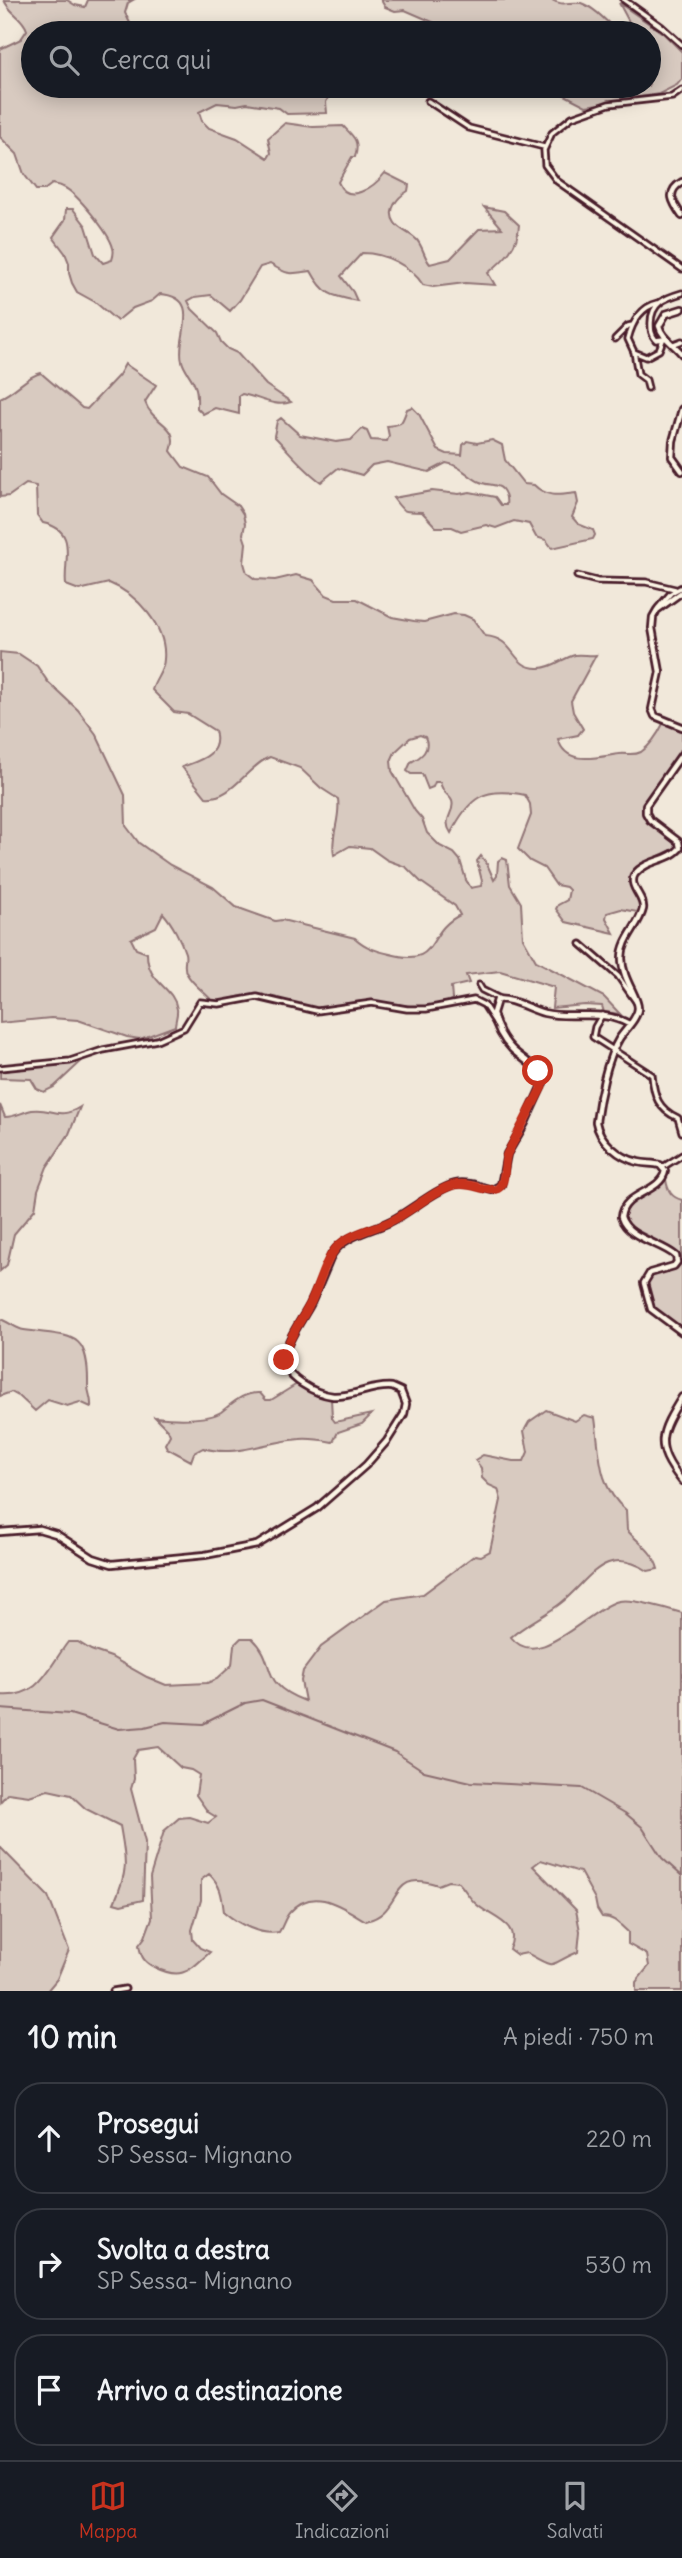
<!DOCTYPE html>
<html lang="it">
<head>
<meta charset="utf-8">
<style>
	:root { --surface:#171b24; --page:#20242c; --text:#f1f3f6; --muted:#9ea1a6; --line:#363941; --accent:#c8321e }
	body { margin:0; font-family:Delius,sans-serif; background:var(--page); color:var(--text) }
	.stop { position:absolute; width:21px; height:21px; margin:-16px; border:5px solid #c8321e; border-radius:50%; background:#fff }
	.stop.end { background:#c8321e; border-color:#fff; box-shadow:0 2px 7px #0008 }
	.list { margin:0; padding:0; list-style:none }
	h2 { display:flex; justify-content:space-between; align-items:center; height:91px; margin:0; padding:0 28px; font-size:30px }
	h2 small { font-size:23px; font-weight:400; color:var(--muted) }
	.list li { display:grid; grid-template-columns:46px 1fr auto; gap:21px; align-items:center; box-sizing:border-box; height:112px; margin:0 14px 14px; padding:0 14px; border:2px solid var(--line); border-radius:28px }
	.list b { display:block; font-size:26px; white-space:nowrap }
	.list p { margin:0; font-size:23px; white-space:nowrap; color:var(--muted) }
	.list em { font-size:23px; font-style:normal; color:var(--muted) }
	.icon { flex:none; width:38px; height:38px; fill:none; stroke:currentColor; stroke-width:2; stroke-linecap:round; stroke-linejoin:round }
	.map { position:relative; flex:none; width:682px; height:1991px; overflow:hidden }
	.search { position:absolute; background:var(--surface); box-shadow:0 4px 18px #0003; left:21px; right:21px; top:21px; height:77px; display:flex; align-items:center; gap:18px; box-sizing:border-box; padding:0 24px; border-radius:38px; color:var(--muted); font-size:26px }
	.sheet { height:469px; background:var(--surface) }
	nav { display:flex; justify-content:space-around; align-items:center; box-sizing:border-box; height:98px; border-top:2px solid var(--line); background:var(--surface); font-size:19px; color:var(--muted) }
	nav a { display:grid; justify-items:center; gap:4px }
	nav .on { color:var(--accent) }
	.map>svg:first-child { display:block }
</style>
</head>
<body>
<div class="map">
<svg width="682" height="1991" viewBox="0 0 682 1991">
	<rect width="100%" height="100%" fill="#f1e8da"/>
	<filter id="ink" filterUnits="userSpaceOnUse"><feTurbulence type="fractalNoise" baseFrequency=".0143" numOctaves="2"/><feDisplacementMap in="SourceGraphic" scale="14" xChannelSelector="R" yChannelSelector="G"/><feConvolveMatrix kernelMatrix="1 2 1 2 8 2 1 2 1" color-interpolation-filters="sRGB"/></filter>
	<g filter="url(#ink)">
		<path fill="#d8cac0" stroke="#917476" stroke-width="2" d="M4 0H67L75 5 85 7 88 0H133L128 3 125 13 135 33H33V86H335L326 102 327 113 287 114 279 108 247 103 237 105 217 103 199 112 202 121 209 128 237 138 268 158 271 153 268 138 285 123 313 127 343 126C354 137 360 141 355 157H352L338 182C348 206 374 187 385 173L409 185 408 191C398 197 386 210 395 223 399 230 411 233 417 240 423 247 424 257 430 264L450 259 479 229 502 228 484 207 504 211 519 225C518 247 505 259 488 273L495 285 465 283 433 287 423 285C411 266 385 253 362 253L341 276 353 292 357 301C331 296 324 295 311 271 289 274 290 276 270 264L260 267 240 300 230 311 211 295 195 297 188 301 192 309 217 333 221 342 228 349 237 353 266 385 291 402C275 408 259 397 242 394L239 396V414L215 408 203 414 197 408C197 401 198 392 195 386 192 377 184 370 182 361 175 338 205 297 160 294L152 301 133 308 117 321 95 302 77 292 72 283 69 273V263L65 253 53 237 65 220 66 209H73L86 226 95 254 103 263 112 260C113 257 114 251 113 248 110 234 76 192 63 187 60 185 55 185 52 184L44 190H36L24 174 17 154 0 137V49L21 39 27 30C23 17 10 14 4 0Z
			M381 0H552C563 7 570 1 581 3 594 7 609 23 618 33H504L495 30 458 33 405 10 395 11 385 7Z
			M619 3 664 34 682 52V79L677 85 659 94 586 106 563 94 543 91 530 86H649V33H635Z
			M125 364 156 385 145 402C153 425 181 424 171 451L183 467 208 477 221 494 238 506 243 514 245 524 243 534 246 543 244 563 247 573 255 579 275 580 296 575 313 580 326 595 336 599H357L392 617 414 621 424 622 454 614 464 615 473 619 485 636C516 638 511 668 538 668 551 669 563 658 575 655 581 654 589 656 596 655L571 701 573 712 583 729 578 735 558 739C566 767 597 757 619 754 627 753 633 756 641 752 650 746 659 732 664 722L682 728V750L646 799C639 820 661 832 676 843V848L650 860 633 872C628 887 642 895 639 909L637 912 621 909 607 913 606 918 614 933 566 922 556 909 558 905 567 900 569 890 566 887 556 885 544 868 530 861 518 849 531 815 530 804 525 795C483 786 469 798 451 833 441 819 456 812 452 801 449 794 443 795 440 782H435L433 787 428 789 422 774H411L407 771 411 762C421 757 431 750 425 737L420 735 410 738 395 752 391 761 392 771 415 811 422 819 427 833 440 846 454 853 460 860 466 880 471 888 481 886 482 881 477 861 481 856 487 864 494 880 497 876 498 861 502 858 507 860 510 885 521 903 523 938 536 961 604 997 620 1014 604 1012 602 1006 585 1005 552 1008 554 987 500 971 466 975 469 983 451 987 452 999C426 1017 392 999 362 1001 346 1003 331 1009 314 1008 293 1006 271 995 251 995 239 995 226 1001 214 1003 206 993 193 985 187 974 182 967 187 960 185 953 181 940 172 923 163 913L156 927 131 939 136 949 147 953C147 984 173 985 177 1009 178 1014 175 1021 175 1026L140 1039 127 1037 78 1020 51 1018 0 1023V652L19 654 37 666 48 682 78 710 96 734 125 795 126 826 139 843 170 865 213 887 236 907 275 921 282 920 355 938C366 948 377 951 390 954 441 968 424 932 460 915L455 906 421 882 406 867 387 860 370 848 350 846 334 855C330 836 341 819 338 799L321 788 300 768 270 757C248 765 232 800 206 797L182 767C200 760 222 755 215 731L188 714 174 712 152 690C155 679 164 671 164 659 167 627 137 594 109 583L79 590 66 585C63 561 79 530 43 523L37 515 36 486 26 484 9 496 0 497V398C15 392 28 375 41 373 54 385 69 396 82 408L87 409 119 375Z
			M412 407 419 414 438 450 447 454 462 455 463 445 467 441 477 443 492 440 502 445 505 460 524 484 534 485C547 498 560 495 576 493L578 503 572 517 578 524 593 530 595 535 593 539 552 548 546 540 536 537 529 524 514 521 496 528 486 525 461 531 452 527H436L422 512C403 511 405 514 393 498L432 491 459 494 470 492 495 497 501 505H506C507 499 506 494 502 489 496 483 488 486 480 482 468 477 461 465 446 463L429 472 387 462 372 465 362 475 338 468 321 482C303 469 290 452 274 436L277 421 281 418 300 435 336 442 351 440 362 429 367 431 371 440 387 441 389 436 387 426C403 424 401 425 407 409Z
			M86 1057 54 1087 44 1092 37 1089 31 1079 0 1078V1070Z
			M0 1105 5 1117C15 1117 22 1112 32 1110 52 1107 58 1121 80 1107L69 1134 47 1167 38 1190 35 1209 14 1234 7 1265 0 1271Z
			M666 1180C668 1191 671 1197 682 1200V1328L652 1306 648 1288 649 1276 675 1268 679 1257 673 1249 627 1225 623 1215 629 1205Z
			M0 1319C9 1322 16 1329 24 1330 71 1337 89 1329 88 1386 88 1393 92 1399 91 1407L80 1402 67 1406 48 1400 35 1411 20 1397 11 1392 0 1396Z
			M297 1384 331 1398 332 1418 335 1422 372 1414 362 1424 338 1432 333 1442C322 1440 312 1438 300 1439 267 1441 236 1458 203 1448L194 1453 191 1461 167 1448 165 1444 170 1435 168 1430 155 1417C171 1419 207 1421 221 1412 233 1403 243 1392 260 1393L266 1400H271Z
			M546 1410 575 1421 584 1415 595 1418C600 1451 597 1487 626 1510L627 1530C639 1544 653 1550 658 1569L648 1571C604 1543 590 1580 561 1603 546 1615 526 1624 511 1637 538 1673 589 1608 619 1601 631 1598 669 1609 682 1613V1991H636V1982L649 1966 647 1955 628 1944V1932C619 1924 614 1917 602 1917L597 1909 595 1899 580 1872 541 1860 533 1866 576 1910 580 1931 578 1952C546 1965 559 1971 527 1953L517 1955 509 1949C522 1923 491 1918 476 1904 469 1898 465 1889 458 1882L448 1881 438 1885C387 1867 404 1913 366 1921 342 1907 314 1885 290 1912 285 1917 283 1926 279 1932 261 1936 238 1924 224 1912 222 1896 221 1885 209 1874L201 1880V1900L192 1930 193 1940 200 1948 210 1952C189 1971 182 1981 154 1967 144 1962 141 1957 139 1945L145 1937 152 1918 150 1877 164 1831 179 1818 189 1817 208 1823 216 1817 208 1812 196 1795 199 1775 191 1770 181 1768 158 1747 138 1750 133 1759 134 1779 131 1789 145 1842 143 1900 121 1905 114 1903C129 1869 126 1861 120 1826L86 1809 71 1795 48 1790 29 1796 8 1793 0 1802V1695C40 1699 48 1668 68 1642H78L91 1650 111 1657 147 1677 166 1685 207 1683 217 1679 232 1665 234 1645 241 1638H252C279 1663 256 1683 305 1701L301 1681 303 1671 321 1647 386 1600 423 1594 475 1555 481 1556 490 1551 501 1500 498 1489 489 1485 482 1478 481 1468 475 1460 483 1455 513 1461H524L528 1452 524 1431 529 1422Z
			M0 1847 48 1896 69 1950 57 1979 47 1991H0Z"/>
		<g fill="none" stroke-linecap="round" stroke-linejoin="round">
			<path stroke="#8b6d6f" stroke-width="2" d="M0 1709 70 1714 119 1729 145 1727 165 1722 203 1724 245 1703 262 1700 395 1752 424 1771 471 1782 582 1788 625 1813 642 1827 662 1858 682 1876"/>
			<defs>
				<path id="minor" d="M624 0 662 27 682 45
					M682 90 672 97 609 104 572 117 552 133 544 150 545 165 557 181 682 269
					M428 101 469 128 544 147
					M658 303C641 307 632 323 628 339L634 352 646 357 659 350 663 340
					M615 339 628 326 633 325
					M664 339 656 340C651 334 651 330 651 323 651 303 665 298 682 293
					M674 344 682 341
					M634 352 638 374 646 380 648 388
					M577 576 597 581 646 582 675 589
					M658 608 671 593 682 587
					M581 944 618 976 637 1003
					M479 985 482 990 500 999
					M602 1015 595 1027 593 1037 652 1075C654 1096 658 1109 678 1118L682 1132
					M0 1068 70 1061 103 1050 157 1040 184 1028 200 1002 219 1004 257 997 317 1011 372 1003 407 1009H426L474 1000 484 1005 495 1022
					M663 1167 682 1155
					M113 1991 125 1989"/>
				<path id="tertiary" d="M682 182C665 192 673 203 682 216
					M682 309 666 314 659 326C662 338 675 345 682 354
					M682 409 673 441 672 457 682 471
					M682 592 657 610 653 617 652 628 660 672 652 709 655 716 682 727
					M682 754 646 805V813L650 820 679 842 680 848C670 861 645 860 635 874 627 886 645 897 643 909 639 926 622 939 622 958 622 979 638 996 638 1008 638 1018 624 1031 619 1039 607 1058 599 1099 596 1122 599 1141 620 1158 638 1162 646 1164 653 1163 660 1165L665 1171C661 1193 623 1192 621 1217 628 1239 660 1242 676 1256L677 1262 674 1266 650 1273 644 1283 651 1309 682 1332
					M682 1397C660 1433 653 1445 682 1481
					M0 1532 39 1529 56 1534 93 1558 112 1564 205 1555 257 1545 317 1508 366 1465 387 1441 404 1414 406 1404 401 1391 392 1387C372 1385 354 1397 333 1396 316 1394 284 1378 284 1359 284 1344 303 1318 310 1305 318 1288 325 1271 332 1254 345 1234 373 1231 393 1220 410 1211 438 1188 455 1184 467 1181 481 1187 492 1190L501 1185 507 1154 525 1123 543 1083C540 1067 523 1060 512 1049 503 1040 496 1026 493 1013L497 1000C510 997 529 1009 544 1013 573 1020 601 1008 629 1024"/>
			</defs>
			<use href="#minor" stroke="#4a1f2b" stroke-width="9"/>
			<use href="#tertiary" stroke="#4a1f2b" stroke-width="10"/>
			<use href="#minor" stroke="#fcf5e5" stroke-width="3.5"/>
			<use href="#tertiary" stroke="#fcf5e5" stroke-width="4.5"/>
		</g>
	</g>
	<g fill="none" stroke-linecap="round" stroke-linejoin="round" filter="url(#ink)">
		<path stroke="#c8321e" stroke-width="9" d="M284 1360C286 1340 302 1320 311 1302 319 1285 324 1262 336 1248 348 1234 373 1229 389 1222 410 1213 433 1190 454 1185 467 1181 488 1193 497 1189 507 1184 503 1164 507 1154L542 1087V1077L538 1071"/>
	</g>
</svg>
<div class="stop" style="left:538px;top:1071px"></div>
<div class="stop end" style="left:284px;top:1360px"></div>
<div class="search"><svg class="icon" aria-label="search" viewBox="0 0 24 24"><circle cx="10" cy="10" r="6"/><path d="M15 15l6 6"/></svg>Cerca qui</div>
</div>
<section class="sheet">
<h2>10 min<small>A piedi · 750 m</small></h2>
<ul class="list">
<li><svg class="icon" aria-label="ahead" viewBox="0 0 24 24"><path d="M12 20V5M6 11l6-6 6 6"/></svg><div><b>Prosegui</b><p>SP Sessa- Mignano</p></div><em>220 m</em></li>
<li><svg class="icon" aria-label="right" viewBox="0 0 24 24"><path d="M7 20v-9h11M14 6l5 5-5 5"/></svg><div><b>Svolta a destra</b><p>SP Sessa- Mignano</p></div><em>530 m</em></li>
<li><svg class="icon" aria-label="arrive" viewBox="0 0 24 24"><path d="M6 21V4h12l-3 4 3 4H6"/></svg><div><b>Arrivo a destinazione</b></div></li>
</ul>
</section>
<nav>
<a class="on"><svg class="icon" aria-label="map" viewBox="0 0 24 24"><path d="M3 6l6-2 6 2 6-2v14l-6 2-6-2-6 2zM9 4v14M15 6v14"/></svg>Mappa</a>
<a><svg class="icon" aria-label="directions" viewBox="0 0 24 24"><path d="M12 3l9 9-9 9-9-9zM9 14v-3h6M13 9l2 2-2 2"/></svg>Indicazioni</a>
<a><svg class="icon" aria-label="saved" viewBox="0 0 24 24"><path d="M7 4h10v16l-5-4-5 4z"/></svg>Salvati</a>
</nav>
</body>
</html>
